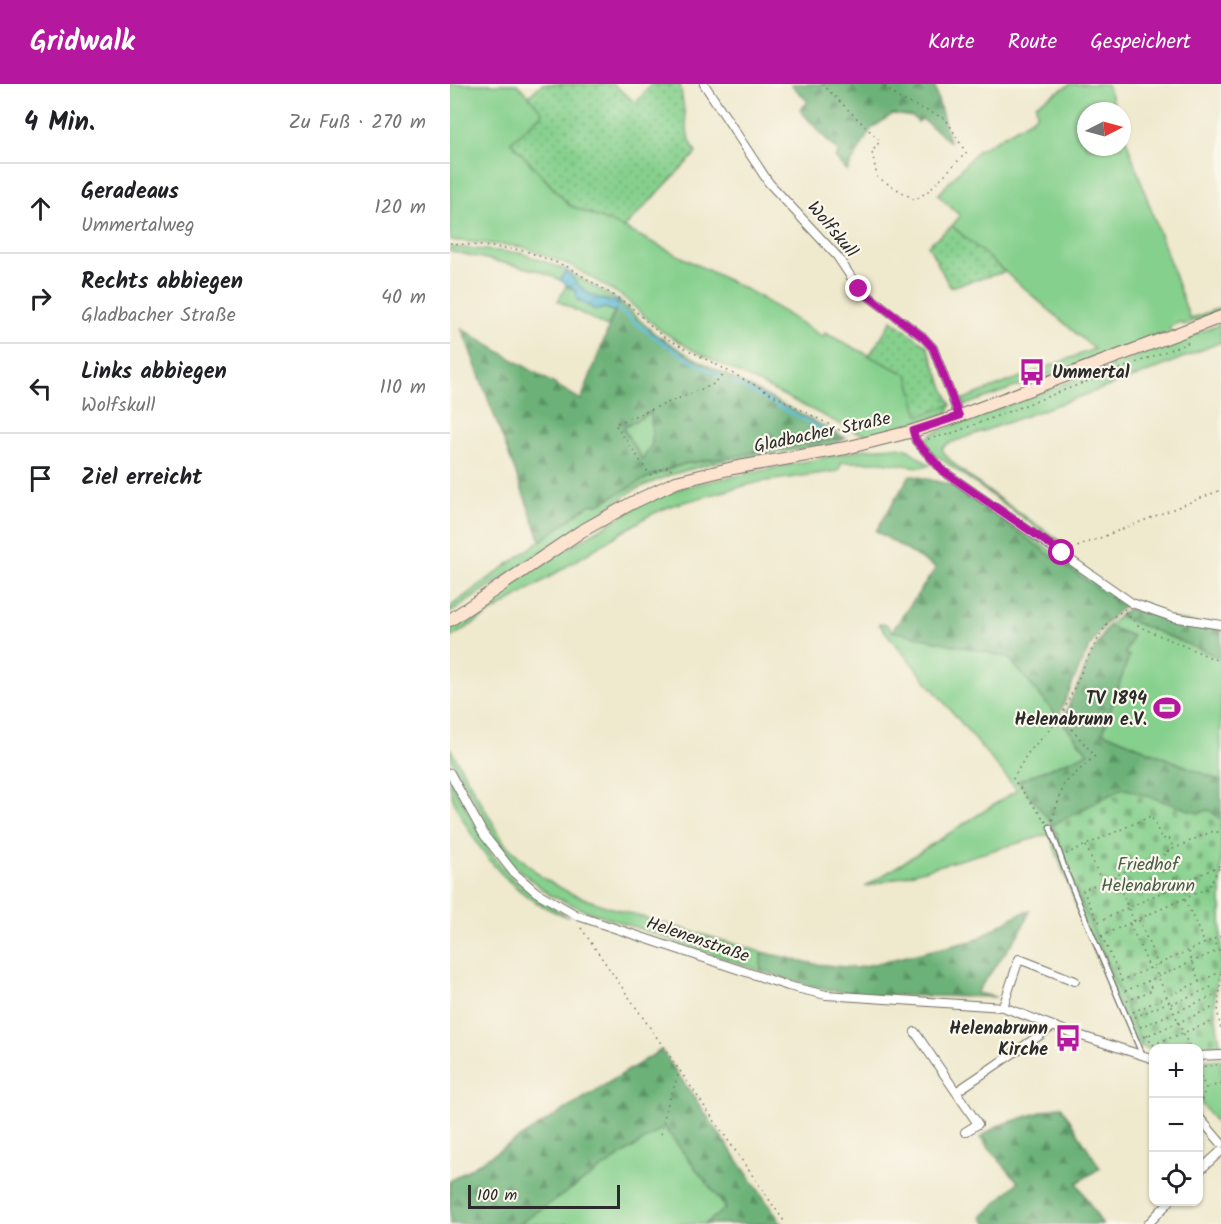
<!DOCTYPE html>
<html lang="de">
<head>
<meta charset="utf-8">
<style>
	:root { --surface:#fff; --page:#f6f6f6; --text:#202124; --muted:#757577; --line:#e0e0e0; --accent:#b5179e }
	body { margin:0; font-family:Kalam,sans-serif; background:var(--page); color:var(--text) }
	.controls { position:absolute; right:18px; bottom:18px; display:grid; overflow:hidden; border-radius:12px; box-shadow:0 2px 4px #0004 }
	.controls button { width:54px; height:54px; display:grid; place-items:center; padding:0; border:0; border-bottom:2px solid var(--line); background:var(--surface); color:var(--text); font:30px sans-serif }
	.compass { position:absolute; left:627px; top:18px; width:54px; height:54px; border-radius:50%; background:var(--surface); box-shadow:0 2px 4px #0004; rotate:84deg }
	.scale { position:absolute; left:18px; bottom:15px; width:152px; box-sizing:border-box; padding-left:6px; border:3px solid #2b2b2b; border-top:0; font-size:16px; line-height:21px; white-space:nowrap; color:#2b2b2b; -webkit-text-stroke:4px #fbf7ec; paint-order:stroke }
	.stop { position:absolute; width:18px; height:18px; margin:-14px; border:4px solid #b5179e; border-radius:50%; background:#fff }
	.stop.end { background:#b5179e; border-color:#fff; box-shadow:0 2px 6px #0008 }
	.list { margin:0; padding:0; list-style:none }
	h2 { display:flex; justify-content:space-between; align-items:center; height:78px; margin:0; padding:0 24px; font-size:26px }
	h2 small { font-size:20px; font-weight:400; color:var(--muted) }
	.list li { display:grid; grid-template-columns:39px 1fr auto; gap:18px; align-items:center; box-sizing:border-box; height:90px; padding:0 24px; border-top:2px solid var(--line) }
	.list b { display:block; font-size:22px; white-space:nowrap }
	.list p { margin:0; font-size:20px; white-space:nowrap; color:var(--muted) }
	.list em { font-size:20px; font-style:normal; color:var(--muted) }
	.icon { flex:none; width:33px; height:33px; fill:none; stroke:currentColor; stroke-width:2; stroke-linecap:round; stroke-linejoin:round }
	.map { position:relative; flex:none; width:771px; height:1140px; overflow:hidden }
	header { display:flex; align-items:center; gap:36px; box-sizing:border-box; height:84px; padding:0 30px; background:var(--accent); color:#fff }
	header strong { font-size:28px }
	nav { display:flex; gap:33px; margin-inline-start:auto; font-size:21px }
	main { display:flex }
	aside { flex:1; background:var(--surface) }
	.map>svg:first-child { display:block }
</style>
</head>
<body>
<header>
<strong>Gridwalk</strong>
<nav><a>Karte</a><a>Route</a><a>Gespeichert</a></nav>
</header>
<main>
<aside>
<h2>4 Min.<small>Zu Fuß · 270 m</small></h2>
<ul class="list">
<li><svg class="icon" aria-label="ahead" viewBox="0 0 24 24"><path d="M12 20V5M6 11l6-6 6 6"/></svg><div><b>Geradeaus</b><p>Ummertalweg</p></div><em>120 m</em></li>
<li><svg class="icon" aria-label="right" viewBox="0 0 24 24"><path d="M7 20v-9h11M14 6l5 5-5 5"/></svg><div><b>Rechts abbiegen</b><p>Gladbacher Straße</p></div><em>40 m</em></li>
<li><svg class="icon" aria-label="left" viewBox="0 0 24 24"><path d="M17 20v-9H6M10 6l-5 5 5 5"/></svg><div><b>Links abbiegen</b><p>Wolfskull</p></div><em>110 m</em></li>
<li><svg class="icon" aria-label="arrive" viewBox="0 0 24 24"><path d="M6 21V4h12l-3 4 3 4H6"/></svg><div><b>Ziel erreicht</b></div></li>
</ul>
</aside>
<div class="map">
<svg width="771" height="1140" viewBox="0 0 771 1140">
	<defs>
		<pattern id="forest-firs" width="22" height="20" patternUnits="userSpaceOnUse" patternTransform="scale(1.5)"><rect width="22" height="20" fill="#6cb278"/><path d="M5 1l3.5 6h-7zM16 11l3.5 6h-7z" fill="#599163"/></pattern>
		<pattern id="cemetery-stones" width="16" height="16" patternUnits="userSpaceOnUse" patternTransform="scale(1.5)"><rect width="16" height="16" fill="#86d08d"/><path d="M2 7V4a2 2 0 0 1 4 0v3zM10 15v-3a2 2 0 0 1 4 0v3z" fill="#6ea973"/></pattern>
		<pattern id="garden-dots" width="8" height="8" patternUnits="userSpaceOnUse" patternTransform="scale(1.5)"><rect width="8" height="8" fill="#86d08d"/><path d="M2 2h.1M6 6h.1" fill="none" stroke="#6ea973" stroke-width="1.8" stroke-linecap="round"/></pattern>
		<pattern id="water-waves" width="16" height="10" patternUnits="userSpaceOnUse" patternTransform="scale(1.5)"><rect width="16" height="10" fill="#57b8d6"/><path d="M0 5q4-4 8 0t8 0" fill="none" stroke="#4896ae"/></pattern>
	</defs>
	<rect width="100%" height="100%" fill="#fbf7ec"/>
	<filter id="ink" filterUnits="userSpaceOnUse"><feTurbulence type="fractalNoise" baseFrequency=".0167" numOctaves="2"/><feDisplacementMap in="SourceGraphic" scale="12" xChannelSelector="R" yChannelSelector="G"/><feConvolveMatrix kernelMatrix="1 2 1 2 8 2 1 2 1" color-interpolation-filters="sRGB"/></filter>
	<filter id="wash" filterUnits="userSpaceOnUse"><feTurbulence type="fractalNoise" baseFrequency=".008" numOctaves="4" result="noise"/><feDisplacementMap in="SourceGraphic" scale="24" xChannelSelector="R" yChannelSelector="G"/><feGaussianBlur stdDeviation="1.35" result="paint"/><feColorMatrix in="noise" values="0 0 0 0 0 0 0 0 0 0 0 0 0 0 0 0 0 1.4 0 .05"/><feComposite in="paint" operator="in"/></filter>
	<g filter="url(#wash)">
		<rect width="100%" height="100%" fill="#efe9ce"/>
		<path fill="#86d08d" stroke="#587e5c" stroke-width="1.5" d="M0 0H67L94 28 61 58 119 121 174 144 303 209 373 253 375 249 458 291 501 321 498 329 419 351 406 348 241 265 210 246 172 212 120 181 73 163 0 156Z
			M621 0H657L666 27H636V63H672V44L740 235 771 223V227L734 241 730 238 721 242 719 248 515 321 511 316 644 265 502 142 510 132 488 111 527 67 582 35 587 30 586 20Z
			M0 163 72 169 114 185 169 217C144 218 130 206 117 187L110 196 90 187 0 167Z
			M116 202 127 207V216L146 226 156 224 164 228 157 243 108 217Z
			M771 240V258L696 289 497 360 492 365C496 382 591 443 612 458L602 455 479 366 476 357 481 350Z
			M202 328V361L192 376 173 344Z
			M396 354 385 360 266 378 219 391 184 406 0 529V523L139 421 149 420 187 398 234 380Z
			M447 363 457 365 480 381 469 383 432 378H392L388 387 309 398 223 421 200 431 0 554V542L98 476 195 418 238 402 415 365Z
			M502 401 511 403 676 520 673 523 657 512Z
			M669 532 771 574V697L653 648 679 572 675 570 682 552 658 542Z
			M429 540H436L442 547 558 573 638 669 568 697 602 737 623 798 693 963 685 960C654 891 624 821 600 750L415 803 567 706Z
			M0 664 55 760 94 795 120 809 152 821 311 868V887L132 825 100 811 68 785 49 761 0 673Z
			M0 696 41 769 64 796 118 833C71 817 38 781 15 739 7 724 0 714 0 696Z
			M771 975V1046L749 1016V977Z
			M214 1043 276 1124 255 1140H69Z"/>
		<path fill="url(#forest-firs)" stroke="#4c6e52" stroke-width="1.5" fill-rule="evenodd" d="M341 0H484L499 57 472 35 468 38 463 33 443 30 421 45 397 87 385 74 389 69 350 26 358 18Z
			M169 217 205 250 238 271 396 354 234 380 205 390 149 420 139 421 91 457 12 245 131 316ZM201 328 202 360 192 375 173 344Z
			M460 391 502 401 673 523C639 548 626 595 608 633L558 573 442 547 486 484 426 447Z
			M678 525 771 545V574L669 532Z
			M658 542 682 552 675 570 679 572 653 648 771 697V736L759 726 748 729 673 704 603 741 568 697 638 669 612 637 641 571Z
			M580 827 570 848 526 909 546 913 415 911 366 904 311 887V868L365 880 406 884 526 856 567 831Z
			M211 966 332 1140H255L276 1124 214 1043 69 1140H0V1097Z
			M611 1022 650 1084 627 1099 652 1140H537L532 1133 568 1098 530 1054 547 1042Z"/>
		<path fill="url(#cemetery-stones)" stroke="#587e5c" stroke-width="1.5" d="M673 704 748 729 759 726 771 736V884C760 909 766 939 771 964L701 965 693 963 623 798 603 741Z"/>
		<path fill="url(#garden-dots)" stroke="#587e5c" stroke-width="1.5" d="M92 0H163L186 19 201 0H230L238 51 246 69 174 144 119 121 61 58 93 29 79 12Z
			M502 142 555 188 500 203 478 161Z
			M442 236 477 262 501 321 469 332 458 291 419 272Z"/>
		<path fill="url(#water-waves)" stroke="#417280" stroke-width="1.5" d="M117 186C130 206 144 218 169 217L164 228 156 224 146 226 127 216 126 207 110 196Z"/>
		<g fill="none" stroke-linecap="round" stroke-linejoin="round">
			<path stroke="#57b8d6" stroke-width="3" d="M164 222C198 249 230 273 269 291
				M283 298 381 350"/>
		</g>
	</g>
	<g filter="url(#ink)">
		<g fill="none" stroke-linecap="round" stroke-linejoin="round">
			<defs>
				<path id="service" d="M600 743 617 791 692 970"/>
				<path id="minor" d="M254 0 319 99 387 172 409 205 473 253 483 264 509 332
					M463 347 466 357 493 387 682 519 722 533 771 541
					M0 689 34 751 64 789 86 808 128 832 338 902 376 911 553 923 616 947 704 975
					M553 923 569 875 625 897
					M465 948 528 1040 515 1048
					M748 972 771 971
					M506 1008 602 943
					M748 1032 771 1059
					M748 1088 771 1067
					M698 1140 719 1118"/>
				<path id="secondary" d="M0 536 130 448 182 419 226 398 283 384 396 364 463 347 509 332 771 233"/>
			</defs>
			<use href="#service" stroke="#706e64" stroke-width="7"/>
			<use href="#minor" stroke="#706e64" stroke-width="10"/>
			<use href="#secondary" stroke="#706e64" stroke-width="14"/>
			<path stroke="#706e64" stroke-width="1.5" stroke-dasharray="1.5 4.5" stroke-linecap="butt" d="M372 0 430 57 422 68 427 93 465 116 477 108 516 69 496 35 450 15 431 0
				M0 159 73 166 118 183 179 221 212 252 399 351
				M478 355 500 350 740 258
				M221 386 219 382 200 391 165 340 262 301 276 289
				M622 465 771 406
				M675 528 690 543 771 578
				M602 736 614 700 645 672 611 633 639 571 659 536 675 525
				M596 738 563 695 577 670 611 633
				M636 762 652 798 633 806 648 838 678 824 665 792
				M616 770 701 732 712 755 719 754 724 765
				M715 770 727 799
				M652 798 751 752 764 747 771 749
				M735 816 755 860
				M689 836 708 881
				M684 837 758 804 770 782
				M680 840 700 885
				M131 844 336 1140
				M651 852 684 837 678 824 771 781
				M652 852 672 897
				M739 868 749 898
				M704 884 740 964
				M771 889 768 930 771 946
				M671 897 771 852
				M675 907 769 866 764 856
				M677 917 702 906 698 897
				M721 920 764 902
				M683 928 766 890
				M685 933 719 918
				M690 943 763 912
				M697 951 702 961 761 938
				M694 953 762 924
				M748 983 767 981
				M748 987 756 1004 749 1023
				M758 1003 771 1000
				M211 1050 216 1025 229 989"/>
			<use href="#service" stroke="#fff" stroke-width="4.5"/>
			<use href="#minor" stroke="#fff" stroke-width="8"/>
			<use href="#secondary" stroke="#fde4d1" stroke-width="12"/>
		</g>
	</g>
	<g fill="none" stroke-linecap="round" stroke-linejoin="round" filter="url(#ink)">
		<path stroke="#b5179e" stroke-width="8" d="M409 205 473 253 483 264 509 332 463 347 466 357 493 387 612 469"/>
	</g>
	<defs>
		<symbol id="bus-bare" viewBox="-9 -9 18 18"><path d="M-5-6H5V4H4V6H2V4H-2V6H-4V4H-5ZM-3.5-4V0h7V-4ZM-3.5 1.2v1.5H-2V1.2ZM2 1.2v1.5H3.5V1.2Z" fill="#b5179e" stroke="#fbf7ec" stroke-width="2.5" paint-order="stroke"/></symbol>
		<symbol id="stadium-bare" viewBox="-9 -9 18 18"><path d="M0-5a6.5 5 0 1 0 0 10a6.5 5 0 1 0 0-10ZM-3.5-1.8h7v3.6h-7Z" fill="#b5179e" stroke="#fbf7ec" stroke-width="2.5" paint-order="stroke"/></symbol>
	</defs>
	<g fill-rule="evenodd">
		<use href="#bus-bare" x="563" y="269" width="38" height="38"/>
		<use href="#stadium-bare" x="698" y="605" width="38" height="38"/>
		<use href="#bus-bare" x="599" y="935" width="38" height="38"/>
	</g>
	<g text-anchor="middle" stroke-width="4.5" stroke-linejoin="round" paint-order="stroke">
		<g font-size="18" fill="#2b2b2b" stroke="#fbf7ec">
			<text transform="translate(383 145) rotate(50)" y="6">Wolfskull</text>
			<text transform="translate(372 348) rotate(-12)" y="6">Gladbacher Straße</text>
			<text transform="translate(248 855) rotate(19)" y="6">Helenenstraße</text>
		</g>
		<g font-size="18" font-weight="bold" fill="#2b2b2b" stroke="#fbf7ec" text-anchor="end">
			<text x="602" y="294" text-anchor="start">Ummertal</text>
			<text x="697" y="620">TV 1894<tspan x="697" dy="21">Helenabrunn e.V.</tspan></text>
			<text x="598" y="950">Helenabrunn<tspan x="598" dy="21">Kirche</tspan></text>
		</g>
		<g font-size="18" fill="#465d48" stroke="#fbf7ec">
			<text x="698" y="786">Friedhof<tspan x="698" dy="21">Helenabrunn</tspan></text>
		</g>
	</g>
</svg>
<div class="controls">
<button>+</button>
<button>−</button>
<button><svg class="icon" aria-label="locate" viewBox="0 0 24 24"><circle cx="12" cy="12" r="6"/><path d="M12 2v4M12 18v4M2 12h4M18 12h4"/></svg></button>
</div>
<svg class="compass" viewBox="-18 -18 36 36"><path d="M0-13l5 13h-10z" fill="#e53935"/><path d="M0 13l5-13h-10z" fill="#757577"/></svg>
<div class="scale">100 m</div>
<div class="stop" style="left:612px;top:469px"></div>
<div class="stop end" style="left:409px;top:205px"></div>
</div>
</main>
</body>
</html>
